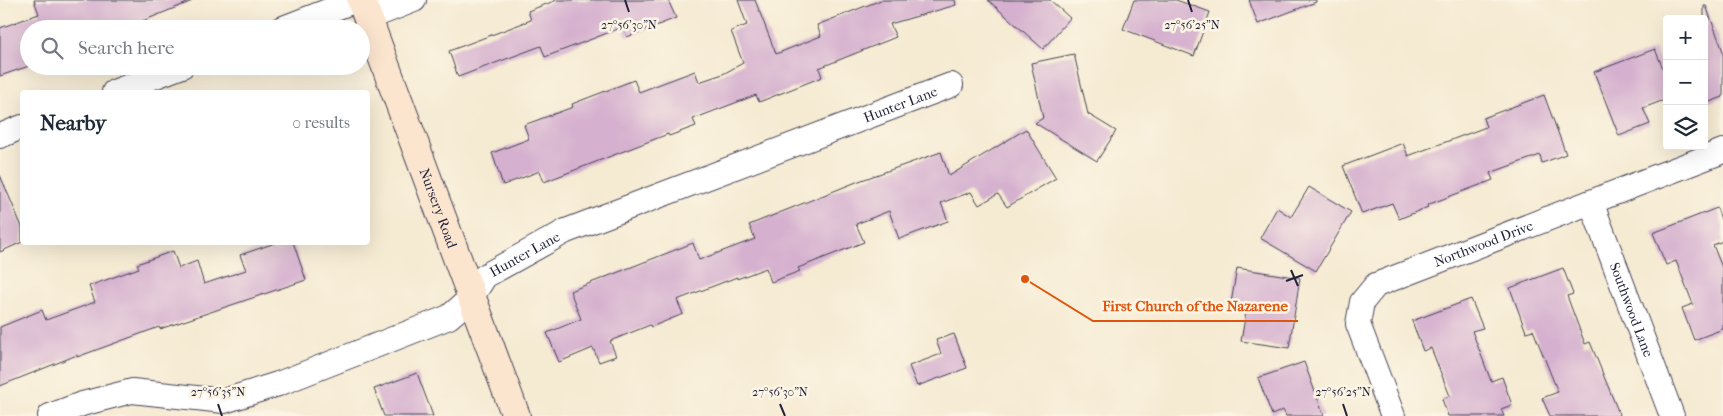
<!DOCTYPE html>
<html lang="en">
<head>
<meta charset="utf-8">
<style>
	:root { --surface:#fff; --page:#f2f2f3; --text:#1f2937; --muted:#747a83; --line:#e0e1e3 }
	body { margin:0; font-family:"IM FELL French Canon",serif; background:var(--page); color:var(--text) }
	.controls { position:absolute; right:15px; top:15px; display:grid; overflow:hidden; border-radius:5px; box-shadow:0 5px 20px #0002 }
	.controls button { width:45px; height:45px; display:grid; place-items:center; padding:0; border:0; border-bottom:1px solid var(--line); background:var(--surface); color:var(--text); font:25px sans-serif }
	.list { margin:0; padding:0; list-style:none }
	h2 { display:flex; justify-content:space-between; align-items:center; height:65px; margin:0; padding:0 20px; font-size:21px }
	h2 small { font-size:16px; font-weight:400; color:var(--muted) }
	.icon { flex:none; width:28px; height:28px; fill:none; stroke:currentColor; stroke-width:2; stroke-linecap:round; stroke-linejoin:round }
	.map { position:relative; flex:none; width:1723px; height:416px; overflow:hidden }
	.search { position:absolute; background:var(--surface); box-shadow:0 5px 20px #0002; left:20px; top:20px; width:350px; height:55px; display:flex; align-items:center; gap:12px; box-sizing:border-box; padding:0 18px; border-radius:28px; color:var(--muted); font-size:19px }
	.panel { position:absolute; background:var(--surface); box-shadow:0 5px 20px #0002; left:20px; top:90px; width:350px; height:155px; border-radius:5px }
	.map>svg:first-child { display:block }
</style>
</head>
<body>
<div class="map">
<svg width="1723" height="416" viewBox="0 0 1723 416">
	<rect width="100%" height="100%" fill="#fcf5e5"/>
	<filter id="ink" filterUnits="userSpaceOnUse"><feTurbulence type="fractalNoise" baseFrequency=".02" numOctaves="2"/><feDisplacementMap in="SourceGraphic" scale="10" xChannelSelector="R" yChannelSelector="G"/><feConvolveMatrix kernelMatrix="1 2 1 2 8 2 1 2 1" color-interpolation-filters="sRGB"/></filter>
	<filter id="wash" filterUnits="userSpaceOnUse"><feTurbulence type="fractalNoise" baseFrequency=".0096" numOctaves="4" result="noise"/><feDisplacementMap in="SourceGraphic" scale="20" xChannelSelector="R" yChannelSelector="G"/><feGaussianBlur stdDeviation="1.12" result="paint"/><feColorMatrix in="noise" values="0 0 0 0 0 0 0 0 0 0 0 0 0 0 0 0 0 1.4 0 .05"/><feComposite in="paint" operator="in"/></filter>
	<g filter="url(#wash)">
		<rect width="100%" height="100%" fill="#f5ead2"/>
		<g id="blocks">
			<path fill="#d5b0cf" d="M34 0H192V1L123 29H29V66L0 76V28L39 14Z
				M557 0H668L676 18 627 37 623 27 545 57 541 46 458 77 449 51 531 20 528 11Z
				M738 0H755L776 54 821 36 817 25 881 0H955L956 5 890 24 896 37 819 68 822 77 759 102 756 95 693 119 696 126 669 136 668 134 544 182 540 171 503 185 492 153 529 139 524 125 573 107 572 104 634 80 639 92 695 71 699 82 723 74 743 63 731 31 747 25Z
				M988 0H1050L1070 18 1043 49Z
				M1134 0H1176L1210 12 1194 56 1123 29Z
				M1249 0H1316V2L1258 24Z
				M1704 6H1706L1723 51V97L1704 104Z
				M1655 49 1667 79V99L1643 108 1650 124 1619 136 1594 72Z
				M1074 54 1088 114 1116 131 1097 161 1035 123 1043 118 1031 63Z
				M1544 95 1566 154 1542 163 1540 155 1490 173 1493 180 1427 205 1428 207 1399 219 1392 203 1362 214 1343 166 1403 143 1408 156 1486 127 1483 118Z
				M1026 129 1056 178 1007 207 998 194 979 205 971 192 941 203 948 221 899 239 889 211 856 224 864 242 798 268 800 271 771 282 766 268 737 279V277L677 300 683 314 651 327 650 325 610 341 616 356 599 362 593 348 559 362 547 333 581 319 570 291 693 243 699 260 755 239 749 225 859 181 941 152 949 176Z
				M0 175 22 227V242L0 252Z
				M1309 187 1351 212 1316 271 1260 238 1277 208 1291 217Z
				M1717 208 1723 225V241L1713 245 1723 270V329L1694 340 1682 308 1693 304 1676 261 1666 265 1653 233Z
				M278 242H293L306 280 160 329 159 327 77 357V355L0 386V327L42 310 46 320 95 302 89 286 139 268 137 264 173 251 179 268 197 261 204 284 246 270 240 255Z
				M1237 268 1300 278 1289 348 1241 341 1247 306 1231 303Z
				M1563 268 1573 294 1567 296 1585 344 1590 342 1620 416H1550L1542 398 1558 392 1533 330 1526 332 1510 288Z
				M1471 299 1483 328 1472 331 1491 381 1502 377 1512 405 1501 409 1504 416H1448L1442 399 1450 396 1431 348 1423 351 1412 321Z
				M954 334 967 368 917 386 909 366 941 354 936 340Z
				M1304 362 1324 416H1286L1283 410 1272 415 1258 378Z
				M417 373 433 416H384L374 389Z"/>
		</g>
	</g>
	<g filter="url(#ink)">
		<use href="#blocks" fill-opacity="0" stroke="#424052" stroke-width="1"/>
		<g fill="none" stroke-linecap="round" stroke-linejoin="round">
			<defs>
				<g id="street">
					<path d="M368 18 414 0"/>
					<path d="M281 29 356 0"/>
					<path d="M114 92 182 66"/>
					<path d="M0 136 22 127"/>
					<path id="s1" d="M1591 202 1672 416"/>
					<path id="s2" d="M50 416 82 404 132 391 224 401 278 384 449 317 471 298 485 276 566 231 951 85"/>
					<path id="s3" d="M1393 416 1358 324 1362 302 1376 285 1723 151"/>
				</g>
				<g id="secondary">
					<path id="s4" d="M361 0 516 416"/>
				</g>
			</defs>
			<use href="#street" stroke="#424052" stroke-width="26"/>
			<use href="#secondary" stroke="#424052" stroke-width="30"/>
			<use href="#street" stroke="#fff" stroke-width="24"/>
			<use href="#secondary" stroke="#fbe5cf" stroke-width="28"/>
		</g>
	</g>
	<path fill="none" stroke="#22223b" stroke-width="2" d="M625 0 629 12M1188 0 1192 12M1291 270 1298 286M1286 281 1303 275M218 404 222 416M780 404 785 416M1343 404 1347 416"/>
	<g text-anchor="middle" stroke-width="5" stroke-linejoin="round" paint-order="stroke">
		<g font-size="14" fill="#22223b" stroke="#fcf5e5">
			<text dy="5" stroke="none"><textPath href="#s2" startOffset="924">Hunter Lane</textPath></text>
			<text dy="5" stroke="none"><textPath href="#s4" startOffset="222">Nursery Road</textPath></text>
			<text dy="5" stroke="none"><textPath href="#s3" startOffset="258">Northwood Drive</textPath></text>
			<text dy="5" stroke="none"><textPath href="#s2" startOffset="519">Hunter Lane</textPath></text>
			<text dy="5" stroke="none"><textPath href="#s1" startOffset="115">Southwood Lane</textPath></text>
		</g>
	</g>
	<g font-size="12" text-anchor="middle" fill="#22223b" stroke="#fcf5e5" stroke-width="5" stroke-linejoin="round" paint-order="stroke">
		<text x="629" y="29">27°56'30"N</text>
		<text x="1192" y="29">27°56'25"N</text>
		<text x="218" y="396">27°56'35"N</text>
		<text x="780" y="396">27°56'30"N</text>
		<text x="1343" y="396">27°56'25"N</text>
	</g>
	<path fill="none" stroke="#de560e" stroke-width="2" d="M1025 279L1093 321H1298"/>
	<circle fill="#de560e" stroke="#fcf5e5" stroke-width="2" cx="1025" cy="279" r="5"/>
	<g font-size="15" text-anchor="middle" font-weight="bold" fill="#de560e" stroke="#fcf5e5" stroke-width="5" stroke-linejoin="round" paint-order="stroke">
		<text x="1195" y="311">First Church of the Nazarene</text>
	</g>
</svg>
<div class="controls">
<button>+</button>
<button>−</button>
<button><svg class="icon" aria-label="layers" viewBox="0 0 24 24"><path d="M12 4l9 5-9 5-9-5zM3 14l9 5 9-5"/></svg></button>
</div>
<div class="search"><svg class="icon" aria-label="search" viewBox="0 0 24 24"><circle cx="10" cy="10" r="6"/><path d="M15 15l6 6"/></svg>Search here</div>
<section class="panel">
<h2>Nearby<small>0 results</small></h2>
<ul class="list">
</ul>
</section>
</div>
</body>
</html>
